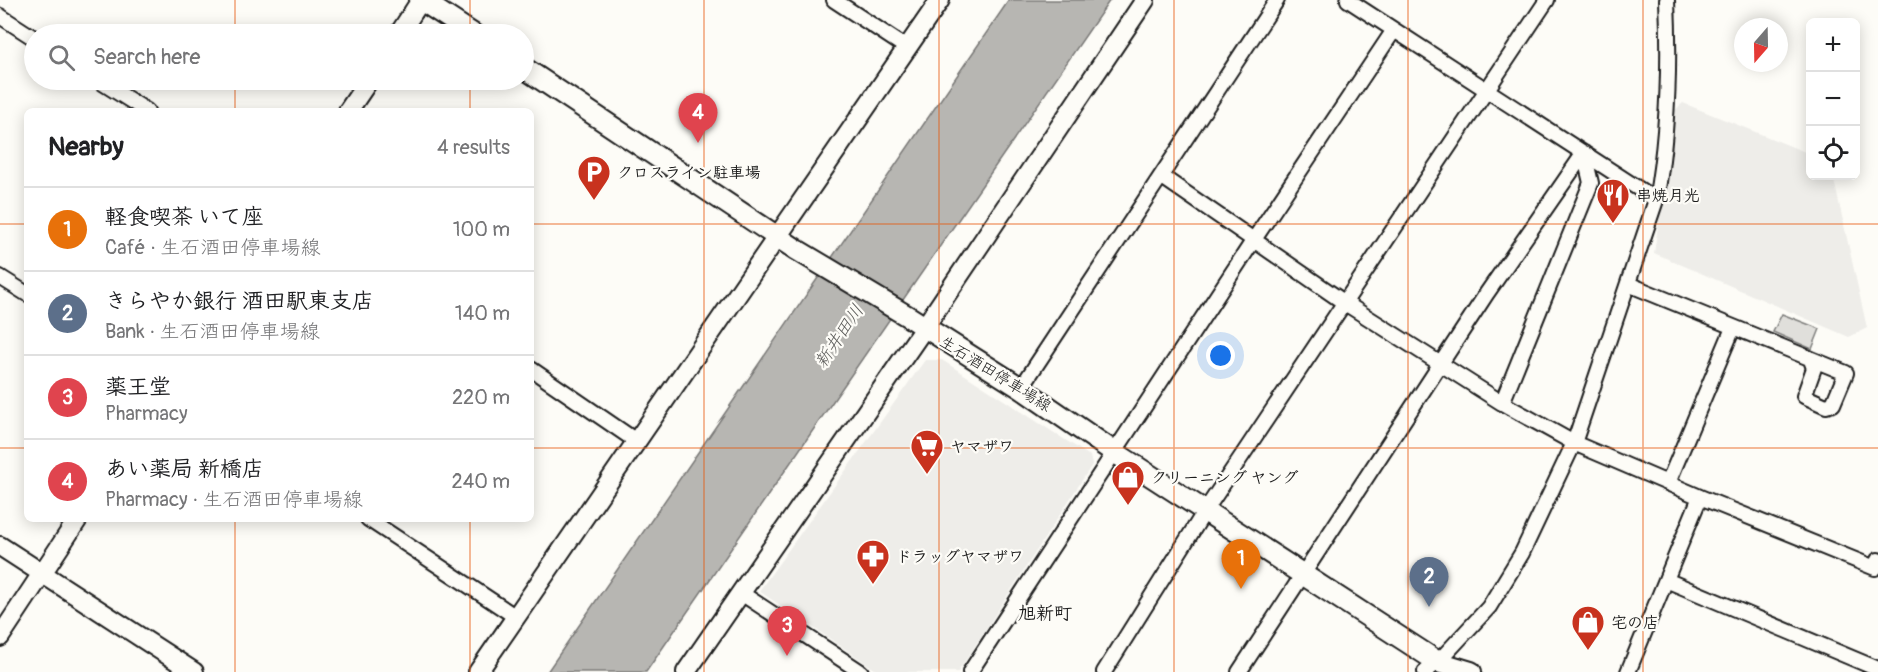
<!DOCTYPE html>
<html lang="en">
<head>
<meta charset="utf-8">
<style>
	:root { --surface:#fff; --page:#f6f6f6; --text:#202124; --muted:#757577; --line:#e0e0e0; --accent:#db2777 }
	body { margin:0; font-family:Pangolin,"Klee One",sans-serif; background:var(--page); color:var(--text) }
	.controls { position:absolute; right:18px; top:18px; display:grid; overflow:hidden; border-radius:9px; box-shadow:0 3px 15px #0003 }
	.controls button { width:54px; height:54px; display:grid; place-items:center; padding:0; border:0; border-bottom:2px solid var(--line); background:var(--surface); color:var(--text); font:30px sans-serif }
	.compass { position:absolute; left:1734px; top:18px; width:54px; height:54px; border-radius:50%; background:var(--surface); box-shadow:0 3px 15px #0003; rotate:200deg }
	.you { position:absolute; left:1221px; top:356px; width:21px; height:21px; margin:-15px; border:4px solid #fff; border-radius:50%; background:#1a73e8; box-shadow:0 0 0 9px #1a73e833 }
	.badge { display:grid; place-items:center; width:39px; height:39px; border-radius:50%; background:var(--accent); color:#fff; font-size:20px; font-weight:700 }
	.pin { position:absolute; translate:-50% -50px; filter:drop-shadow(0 2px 3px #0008) }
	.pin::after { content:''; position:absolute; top:32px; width:21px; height:18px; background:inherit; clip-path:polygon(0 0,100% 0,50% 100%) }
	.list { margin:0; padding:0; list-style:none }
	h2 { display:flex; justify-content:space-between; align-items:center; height:78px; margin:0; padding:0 24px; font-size:26px }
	h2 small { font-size:20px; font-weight:400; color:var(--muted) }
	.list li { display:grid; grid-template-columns:39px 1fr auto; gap:18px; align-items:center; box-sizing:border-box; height:84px; padding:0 24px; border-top:2px solid var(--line) }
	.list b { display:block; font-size:22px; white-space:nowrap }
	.list p { margin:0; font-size:20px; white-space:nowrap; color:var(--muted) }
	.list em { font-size:20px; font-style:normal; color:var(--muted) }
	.icon { flex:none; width:33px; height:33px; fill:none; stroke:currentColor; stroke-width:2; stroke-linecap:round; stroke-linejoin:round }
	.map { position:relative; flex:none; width:1878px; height:672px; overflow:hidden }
	.search { position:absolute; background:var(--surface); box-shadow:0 3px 15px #0003; left:24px; top:24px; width:510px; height:66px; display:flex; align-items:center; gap:15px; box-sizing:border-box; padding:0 21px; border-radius:33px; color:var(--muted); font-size:22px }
	.panel { position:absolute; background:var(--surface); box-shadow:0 3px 15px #0003; left:24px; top:108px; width:510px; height:414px; border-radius:9px }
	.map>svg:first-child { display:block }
</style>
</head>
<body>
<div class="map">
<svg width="1878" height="672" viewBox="0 0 1878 672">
	<rect width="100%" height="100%" fill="#fdfcf7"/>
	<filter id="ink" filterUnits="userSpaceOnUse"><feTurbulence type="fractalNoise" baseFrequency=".0167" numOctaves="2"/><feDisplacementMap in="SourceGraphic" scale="12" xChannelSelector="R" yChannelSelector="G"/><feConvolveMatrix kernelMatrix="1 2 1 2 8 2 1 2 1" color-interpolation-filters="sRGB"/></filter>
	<g filter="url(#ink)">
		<path fill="#eeede9" d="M1683 103 1810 154V176H1833L1867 328 1849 337 1654 253 1675 110Z
			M925 360H942L1090 456 1092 465 958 672H879L759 591Z"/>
		<path fill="#e0dfdb" stroke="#7e7e7c" stroke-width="1.5" d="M1782 314 1820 329 1812 349 1773 332Z"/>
		<path fill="#b7b6b2" stroke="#797876" stroke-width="1.5" d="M1009 0H1110L646 672H547Z"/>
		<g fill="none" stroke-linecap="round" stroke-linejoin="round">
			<defs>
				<path id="minor" d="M834 0 907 48
					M1348 0 1656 200
					M0 16 34 38
					M98 80 147 111
					M1161 176 1345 303 1502 403 1574 443 1700 497 1628 672
					M0 277 27 294
					M1628 284 1846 373 1833 404 1826 406 1804 396 1814 368 1811 360
					M531 369 636 441
					M1021 388 1277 0
					M1668 483 1733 328
					M1700 497 1875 568 1878 560
					M368 519 516 617
					M1666 580 1878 669
					M741 593 861 672
					M970 672 1253 241 1394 30
					M1104 672 1205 511 1547 0
					M1239 672 1487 293 1584 153 1591 183 1502 403
					M1425 672 1438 662 1489 607 1522 553 1574 443 1656 200C1668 134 1670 67 1667 0"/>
				<path id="tertiary" d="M399 34 421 0
					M348 111 369 80
					M0 546 194 672
					M0 637 78 519
					M478 672 940 0
					M686 672 924 328 1145 0"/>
				<path id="secondary" d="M421 0 473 34
					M524 68 797 250 909 317 1021 388 1114 452 1438 662 1471 672"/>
			</defs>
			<use href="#minor" stroke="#1c1c1c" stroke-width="18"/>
			<use href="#tertiary" stroke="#1c1c1c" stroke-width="22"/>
			<use href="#secondary" stroke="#1c1c1c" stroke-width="24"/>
			<use href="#minor" stroke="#fdfcf7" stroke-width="14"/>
			<use href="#tertiary" stroke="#fdfcf7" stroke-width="18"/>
			<use href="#secondary" stroke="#fdfcf7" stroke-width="20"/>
		</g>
	</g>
	<path fill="none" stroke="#e8590c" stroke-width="1.5" stroke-opacity="0.55" d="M235 0V34M470 0V34M704 0V672M939 0V672M1174 0V672M1408 0V672M1643 0V672M235 80V111M470 80V111M0 224H27M531 224H1878M0 448H27M531 448H1878M235 519V672M470 519V672"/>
	<defs>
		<symbol id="parking-pin" viewBox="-11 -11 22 30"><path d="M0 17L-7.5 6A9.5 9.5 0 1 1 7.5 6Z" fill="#c8321e" stroke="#fdfcf7"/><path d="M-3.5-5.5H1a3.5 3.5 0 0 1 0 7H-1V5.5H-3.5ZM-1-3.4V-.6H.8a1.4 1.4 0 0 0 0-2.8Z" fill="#fff"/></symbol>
		<symbol id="restaurant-pin" viewBox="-11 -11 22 30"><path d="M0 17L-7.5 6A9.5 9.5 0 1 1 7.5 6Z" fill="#c8321e" stroke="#fdfcf7"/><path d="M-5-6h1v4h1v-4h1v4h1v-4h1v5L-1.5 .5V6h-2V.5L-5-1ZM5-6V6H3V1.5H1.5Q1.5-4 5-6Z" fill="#fff"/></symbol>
		<symbol id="supermarket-pin" viewBox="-11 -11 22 30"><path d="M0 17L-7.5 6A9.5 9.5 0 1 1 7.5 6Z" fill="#c8321e" stroke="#fdfcf7"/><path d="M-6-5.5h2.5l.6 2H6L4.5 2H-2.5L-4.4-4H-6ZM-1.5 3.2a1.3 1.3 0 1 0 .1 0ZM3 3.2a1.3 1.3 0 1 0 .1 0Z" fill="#fff"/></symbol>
		<symbol id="shop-pin" viewBox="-11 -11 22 30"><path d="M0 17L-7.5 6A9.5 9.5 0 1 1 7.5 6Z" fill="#c8321e" stroke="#fdfcf7"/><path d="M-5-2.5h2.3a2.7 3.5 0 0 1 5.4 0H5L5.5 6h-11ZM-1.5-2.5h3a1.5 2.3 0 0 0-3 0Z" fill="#fff"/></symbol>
		<symbol id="pharmacy-pin" viewBox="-11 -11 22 30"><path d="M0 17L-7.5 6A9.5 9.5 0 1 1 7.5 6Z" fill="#c8321e" stroke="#fdfcf7"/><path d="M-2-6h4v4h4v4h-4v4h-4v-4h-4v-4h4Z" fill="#fff"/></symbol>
	</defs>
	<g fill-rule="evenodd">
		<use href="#parking-pin" x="575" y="153" width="38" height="52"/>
		<use href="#restaurant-pin" x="1594" y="176" width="38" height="52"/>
		<use href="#supermarket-pin" x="908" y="427" width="38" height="52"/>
		<use href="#shop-pin" x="1109" y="458" width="38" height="52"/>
		<use href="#pharmacy-pin" x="854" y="537" width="38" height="52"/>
		<use href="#shop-pin" x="1569" y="603" width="38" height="52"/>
	</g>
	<g text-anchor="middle" stroke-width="4.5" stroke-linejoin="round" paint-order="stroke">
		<g font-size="16" font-weight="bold" fill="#1c1c1c" stroke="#fdfcf7" text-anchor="start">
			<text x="617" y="178">クロスライン駐車場</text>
			<text x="1636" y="201">串焼月光</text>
			<text x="950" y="452">ヤマザワ</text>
			<text x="1151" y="483">クリーニング ヤング</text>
			<text x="896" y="562">ドラッグヤマザワ</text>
			<text x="1611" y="628">宅の店</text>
		</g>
		<g font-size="16" fill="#1c1c1c" stroke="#fdfcf7">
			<text transform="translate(996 373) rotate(32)" y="6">生石酒田停車場線</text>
		</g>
		<g font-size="18" font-style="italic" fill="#5a5a58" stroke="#fdfcf7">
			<text transform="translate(839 336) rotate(-56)" y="6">新井田川</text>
		</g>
		<g font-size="18" font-weight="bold" fill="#1c1c1c" stroke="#fdfcf7">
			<text x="1045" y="619">旭新町</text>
		</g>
	</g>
</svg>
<div class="controls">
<button>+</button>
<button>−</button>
<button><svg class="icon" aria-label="locate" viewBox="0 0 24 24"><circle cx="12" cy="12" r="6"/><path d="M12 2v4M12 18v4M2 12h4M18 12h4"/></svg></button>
</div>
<svg class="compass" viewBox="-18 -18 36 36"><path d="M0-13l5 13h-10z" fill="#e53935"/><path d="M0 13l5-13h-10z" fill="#757577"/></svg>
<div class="you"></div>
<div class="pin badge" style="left:1241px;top:589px;background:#e8710a">1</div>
<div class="pin badge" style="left:1429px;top:607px;background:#5c6f8a">2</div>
<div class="pin badge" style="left:787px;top:656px;background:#e0444e">3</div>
<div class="pin badge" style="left:698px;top:143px;background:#e0444e">4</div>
<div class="search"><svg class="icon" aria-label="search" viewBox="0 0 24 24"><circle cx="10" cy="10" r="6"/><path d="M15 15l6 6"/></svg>Search here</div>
<section class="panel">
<h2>Nearby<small>4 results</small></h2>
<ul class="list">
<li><span class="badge" style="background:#e8710a">1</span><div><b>軽食喫茶 いて座</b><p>Café · 生石酒田停車場線</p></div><em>100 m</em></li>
<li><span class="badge" style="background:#5c6f8a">2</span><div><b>きらやか銀行 酒田駅東支店</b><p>Bank · 生石酒田停車場線</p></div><em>140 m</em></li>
<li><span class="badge" style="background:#e0444e">3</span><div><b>薬王堂</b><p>Pharmacy</p></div><em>220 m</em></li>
<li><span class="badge" style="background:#e0444e">4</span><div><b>あい薬局 新橋店</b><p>Pharmacy · 生石酒田停車場線</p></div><em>240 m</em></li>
</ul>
</section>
</div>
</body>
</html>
